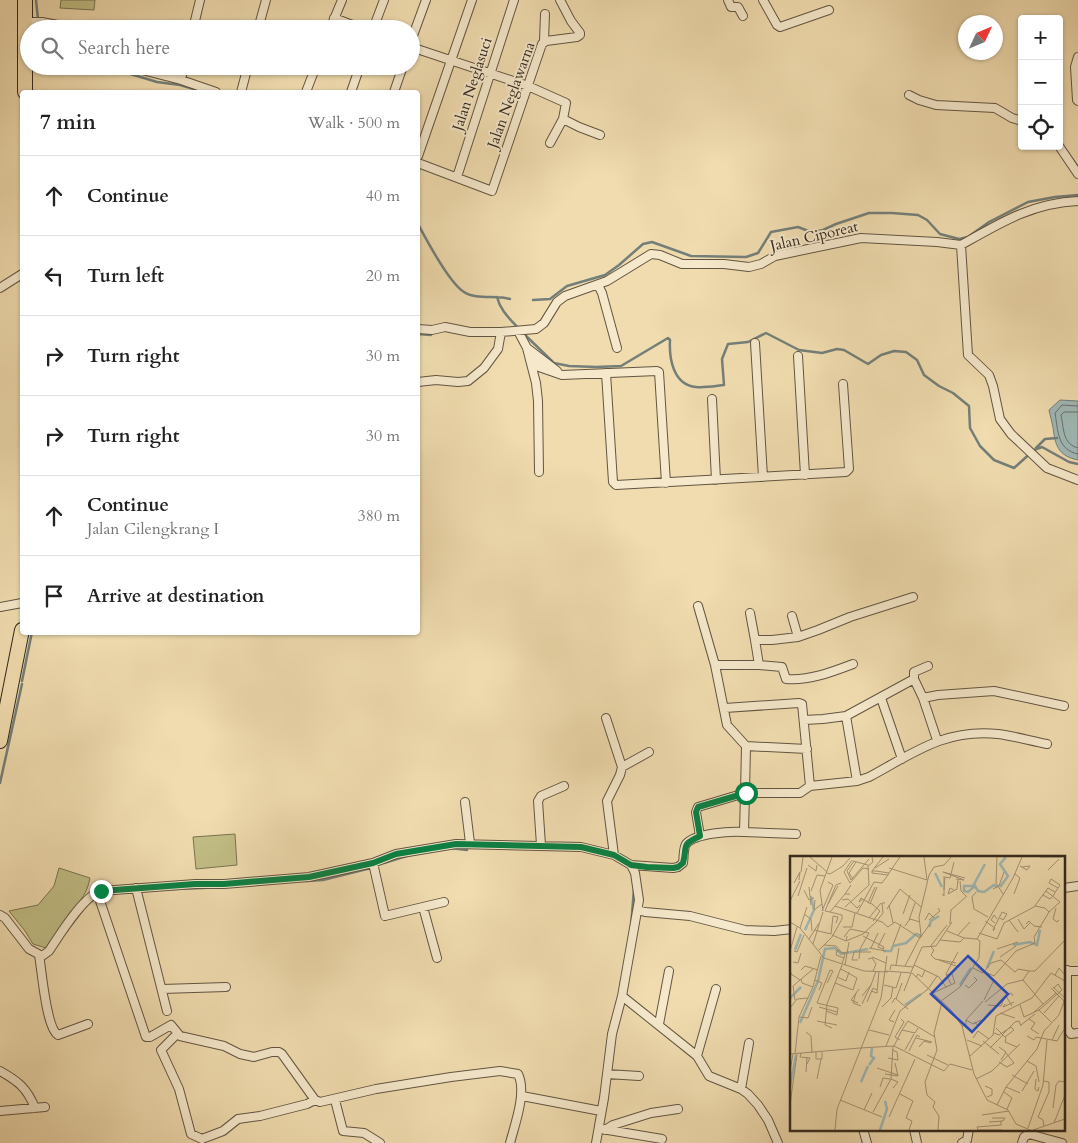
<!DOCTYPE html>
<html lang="en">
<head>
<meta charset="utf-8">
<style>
	:root { --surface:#fff; --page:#f6f6f6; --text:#222; --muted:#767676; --line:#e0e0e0 }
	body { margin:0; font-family:Cardo,serif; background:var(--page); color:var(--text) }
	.controls { position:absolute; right:15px; top:15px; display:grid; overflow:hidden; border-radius:5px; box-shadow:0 1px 4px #0004 }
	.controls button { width:45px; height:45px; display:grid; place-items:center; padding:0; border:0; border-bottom:1px solid var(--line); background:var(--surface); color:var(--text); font:25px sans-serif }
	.compass { position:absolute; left:958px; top:15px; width:45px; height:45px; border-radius:50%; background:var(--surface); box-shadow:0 1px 4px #0004; rotate:46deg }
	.stop { position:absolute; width:15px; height:15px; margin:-11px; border:4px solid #0b8043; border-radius:50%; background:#fff }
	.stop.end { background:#0b8043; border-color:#fff; box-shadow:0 1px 5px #0008 }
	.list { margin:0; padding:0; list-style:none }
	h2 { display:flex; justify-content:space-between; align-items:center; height:65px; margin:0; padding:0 20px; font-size:21px }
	h2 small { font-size:16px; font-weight:400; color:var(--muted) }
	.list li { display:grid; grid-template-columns:32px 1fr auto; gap:15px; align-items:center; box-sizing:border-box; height:80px; padding:0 20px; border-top:1px solid var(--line) }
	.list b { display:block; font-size:19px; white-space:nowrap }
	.list p { margin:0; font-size:16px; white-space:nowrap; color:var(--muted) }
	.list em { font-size:16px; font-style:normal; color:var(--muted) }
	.icon { flex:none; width:28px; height:28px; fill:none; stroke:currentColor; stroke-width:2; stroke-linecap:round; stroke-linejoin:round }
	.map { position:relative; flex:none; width:1078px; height:1143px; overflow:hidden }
	.search { position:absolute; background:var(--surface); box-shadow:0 1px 4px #0004; left:20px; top:20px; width:400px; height:55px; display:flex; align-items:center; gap:12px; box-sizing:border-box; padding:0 18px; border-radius:28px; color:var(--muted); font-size:19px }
	.panel { position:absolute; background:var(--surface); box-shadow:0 1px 4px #0004; left:20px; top:90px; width:400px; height:545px; border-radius:5px }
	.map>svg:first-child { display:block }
</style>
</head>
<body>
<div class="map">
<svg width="1078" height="1143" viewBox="0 0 1078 1143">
	<rect width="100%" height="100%" fill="#f0dcaf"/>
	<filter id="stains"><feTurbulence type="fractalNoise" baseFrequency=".004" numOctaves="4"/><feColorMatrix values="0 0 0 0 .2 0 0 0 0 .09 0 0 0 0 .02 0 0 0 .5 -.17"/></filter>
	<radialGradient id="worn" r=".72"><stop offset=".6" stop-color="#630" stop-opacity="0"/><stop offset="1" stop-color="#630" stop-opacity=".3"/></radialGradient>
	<path fill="#c1be85" stroke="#7a7352" d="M61 0H95L94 10 60 8Z
		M235 834 237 865 196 869 193 837Z
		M59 868 90 878C86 899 77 902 66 918 59 928 54 938 46 948L33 944 25 931 9 911 38 905 54 886Z"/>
	<path fill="#9fb9b6" stroke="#747f79" d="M1060 400 1078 401V460C1058 456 1055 445 1053 427 1052 421 1050 416 1049 410Z"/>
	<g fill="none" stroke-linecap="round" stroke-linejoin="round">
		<path stroke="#69706a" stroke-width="1" d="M1078 406 1062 405 1055 413C1058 430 1057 450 1078 454
			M1078 412H1064L1061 415C1064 428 1062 444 1078 448"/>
		<path stroke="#747f79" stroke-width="2.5" d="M36 0 39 29
			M93 66 95 71 124 72 157 82 180 85 204 92
			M418 224C426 239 449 283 464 292 475 300 497 295 510 299
			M497 297C500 310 510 319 519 329
			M533 300 550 299 567 286 605 275 619 265 643 244 652 242 691 256 746 257 758 253 771 232 798 227 811 232 823 230 836 224 869 213H892L918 215 927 220 940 234 959 239 968 237 989 222 1028 202 1055 197 1078 195
			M523 333 554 363 569 366 596 367 621 366 668 338 670 340C669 358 673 385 696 387 704 388 715 386 724 385L722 359 728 344 748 342 766 333 799 350 822 353 837 349 844 350 868 364 881 355 894 351 906 352 917 360 924 375 939 386 953 393 969 406 970 428 980 446 994 460 1014 468 1034 450 1042 447 1069 462 1078 464
			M418 334 431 335
			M1036 448 1045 439 1057 438
			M22 681 32 632
			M0 783 22 684
			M450 848 467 850
			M384 863 410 855
			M306 881 323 880 371 868
			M172 889 204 888
			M70 926 78 916
			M631 926 634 889"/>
		<defs>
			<path id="street" d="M728 0 731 7H738L743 16
				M763 0 777 25 780 27 829 10
				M334 18 363 29
				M25 22H42L78 29
				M193 29 200 0
				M258 29 266 0
				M330 29 342 0
				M373 29 384 0
				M411 41 426 0
				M544 41 545 14
				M411 47 528 86 566 103 563 119 579 127 600 135
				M1078 57 1075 67 1077 100 1078 101
				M135 66 142 70 181 80 216 92
				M181 80 184 66
				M241 92 248 66
				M306 92 316 66
				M351 92 360 66
				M394 92 403 66
				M909 95 919 100 936 105 995 108 1012 118 1022 121
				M550 143 563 119
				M1059 146 1078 174
				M418 156 472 0
				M418 163 492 191 542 44 546 41 577 37 580 35V33L571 21 560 0
				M457 177 514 0
				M961 245 968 355 989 375 993 386 1000 419 1011 434 1047 468 1078 480
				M961 245C1000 223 1032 203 1078 201
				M598 285 602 293 617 348
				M0 288 22 274
				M418 329 432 330 445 327 470 332H501L536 329 544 323 557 302 565 296 607 281 651 254 660 255 682 264H724L749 267 761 264 775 256 861 238 937 242 961 245
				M518 331 527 348 536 383 538 401 539 472
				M755 343 763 477
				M527 348 557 371
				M798 356 805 475
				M530 359 539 367 562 375 657 371 659 372 666 483
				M606 373 613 482 616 485 846 472 849 469 843 384
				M418 382 436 380 458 382 468 381 484 368 498 349 501 332
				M712 399 716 480
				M698 606 715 665 727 725 746 746 745 793 698 807 696 812 700 836
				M0 607 22 603
				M750 613 755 640
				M792 616 798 637
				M715 665H759L782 667 786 679C809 681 832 672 853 664
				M759 665 755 640H772L798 637 818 630 850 617 913 597
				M914 679V672L928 666
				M881 698 902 759
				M725 708 799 703 802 704 810 786
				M846 716 857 781
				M606 718 622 767 620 775 607 801 614 855
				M804 720 823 719 846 716 914 679 923 698
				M937 740 923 698 938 695 994 691 1064 706
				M746 746 807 749
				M622 767 649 752
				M465 802 470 843
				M744 832 796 834
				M541 845 538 801 541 796 564 786
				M373 863 385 916 444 902
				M136 888 167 1011
				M1064 888 1078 886
				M97 892 146 1037H150L171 1025 180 1036 224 1046 240 1054 254 1057 272 1052H279L282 1054 315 1100 320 1102 376 1089 451 1077 500 1071 518 1074C527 1092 515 1124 510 1143
				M423 907 437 958
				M638 910 645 912 690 916 745 930 774 931 792 929
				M0 915 5 918 29 949 42 956 49 951C59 936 84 895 101 891L195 884H224L309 877 373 863 396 854 456 844 581 847 614 855 631 865 673 868 678 867 683 863C684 857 683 849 686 844 695 833 731 831 744 832L745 793H800L810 786 857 781 869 777C912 754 945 728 998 734 1014 736 1031 741 1047 744
				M39 955C42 971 46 1028 58 1035L88 1024
				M1067 970V1028L1071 1034 1078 1033
				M1064 971H1078
				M162 989 226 987
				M622 996 697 1056 709 1076 741 1089 748 1094 758 1105 768 1120 778 1143
				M659 1024 669 971
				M177 1034 161 1050 179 1089 191 1134 202 1139 223 1131 238 1119 260 1116 307 1104 315 1100
				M697 1056 716 989
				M0 1071C18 1081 27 1088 35 1108
				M607 1074 639 1076
				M741 1089 749 1043
				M522 1096 601 1111
				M335 1100 343 1131 364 1133 380 1143
				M0 1111 45 1107
				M602 1129 662 1139
				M863 1129 867 1143
				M914 1129 917 1143
				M605 1130 613 1125 651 1113 678 1109
				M596 1143 604 1098 612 1034 622 996 639 900 635 873 631 865
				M962 1143 967 1140 969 1129
				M1022 1143 1024 1137 1029 1134 1062 1143"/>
			<path id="highway" d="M25 92V0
				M0 741 22 630"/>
		</defs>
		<use href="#street" stroke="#625542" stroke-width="10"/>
		<use href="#highway" stroke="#33281e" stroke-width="16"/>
		<use href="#street" stroke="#f5e8cb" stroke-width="8"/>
		<use href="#highway" stroke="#f0dcaf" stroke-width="14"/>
	</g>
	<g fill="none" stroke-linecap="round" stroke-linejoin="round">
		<path stroke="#0b8043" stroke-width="6" d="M101 891 195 884H224L309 877 373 863 396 854 456 844 581 847 614 855 631 865 647 867 673 868 678 867 683 863C688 844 680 846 700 836L696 812 698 807 746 793"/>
	</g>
	<g text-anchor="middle" stroke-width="4" stroke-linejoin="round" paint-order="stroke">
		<g font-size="15" fill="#33281e" stroke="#f5e8cb">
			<text transform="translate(472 84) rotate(-72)" y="5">Jalan Neglasuci</text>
			<text transform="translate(511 95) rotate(-70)" y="5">Jalan Neglawarna</text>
			<text transform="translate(814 236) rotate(-13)" y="5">Jalan Ciporeat</text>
		</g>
	</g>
	<g transform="translate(790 856)">
		<rect width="275" height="275" fill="#f0dcaf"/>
		<path fill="none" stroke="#9fb9b6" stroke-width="2.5" d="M195 8 183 30H174V35L178 36 185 30 188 35 194 36 204 29 207 31M145 17 152 31M210 31 218 20 210 8 216 1M139 71 141 65 149 60M15 74 24 54 21 40M223 89 240 86 247 89 250 74M5 94 11 78M93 95H101L103 90 116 87 126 78 132 80M197 112 204 95M170 129 181 112M0 142 11 131M115 149 131 138M10 167 28 125 35 93 45 92 51 98 78 93M79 209 84 202 81 200 82 192M71 226 78 210M0 230 6 199M90 274 97 253 95 245"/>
		<path fill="none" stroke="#a49475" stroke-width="1" d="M20 1 37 16M134 1 137 24M207 1 206 27 213 38M250 1H272M62 4 54 16 60 27 73 12 79 13M63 5 78 9M64 5 57 15 61 24 79 3M18 9 26 15 27 9M230 10 237 14 240 10 232 11M85 12 99 3M99 12 137 24M258 14 269 3M82 15H86L99 17 98 19 82 17ZM82 15 93 1M11 16 13 1M37 17 40 18 53 10 60 2M99 17 110 1M63 23 59 17 66 6M166 23 174 24 153 16 175 22M170 25 171 35 176 40M84 26 92 27 98 19M4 27 10 16 9 24M19 31 21 49M203 33 209 30 214 16M14 34 19 44 24 42M154 34 155 21 160 22 164 6M164 34 160 32 158 38 167 33 168 24M21 35 27 19 35 20M256 35 270 46 259 56M186 36 182 41 184 53 198 61M60 38H55L61 29M152 38 154 40V20M224 38 230 22 225 18M253 39 260 43 263 40 266 35 270 29 261 23 259 27 268 32M8 40 17 12M73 43 69 46 71 42 74 44 76 45 79 47 82 48 90 55 83 65M25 44 24 54 32 48M52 44 58 43 67 52 70 49M0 45 10 25M78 47 85 31M38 48 48 30M80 48 87 31M99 49 103 67M45 50 92 66 98 71 105 66 130 82M245 50 255 52 259 56M55 51 79 29 78 10 83 6 82 1M266 52 263 63 267 66 269 64M97 53 110 33 131 51M32 55 43 29 38 26M33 55 30 34 42 1M35 55 46 29 51 27M35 55 40 56 55 38M67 57 84 26M14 58 21 63 22 75M113 58 120 39M79 62 91 47M228 63 234 73 240 67M119 64 125 47M135 64 139 57 144 62M139 64 150 55 148 52M219 64 228 76M195 65 205 72 203 75M0 66 10 72 34 102 74 115 98 116M86 66 93 57 92 47H95M205 67 201 64 204 59 207 63M160 68 161 54 177 40M236 68 239 65 244 70 252 71M115 70 120 63 130 66M53 71H62L65 57M10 72 17 51M24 74 41 78M203 74 212 56 217 58 213 64 210 62M157 75 174 82M189 77 207 83 214 67 244 51 258 32 265 36M41 78 43 60 48 61 46 67M42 79 56 85 57 80M168 79 180 66M73 80 94 91 93 94M54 81 60 73 79 77 70 93 69 103M130 82 140 68M19 83 29 67M187 83 223 22 232 1M150 84 170 86 174 82 187 83M56 85 73 78 86 66M23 88 33 56M34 89 46 90 52 97 59 96M103 89 111 68M140 91 157 69M141 91 144 94 141 99 145 103 166 107M79 92 96 95M81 92 88 77M93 93 88 91 95 77M207 93 228 86M29 94 42 81 52 63V59L40 56M0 95 7 71M4 95 7 96 14 79M82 101 96 107M210 101 226 90M78 103 82 102 86 108 83 115M68 104H62L64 96H81M149 104 169 111 170 109M211 104 225 116 228 113 239 115M3 106 8 107 11 97M52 108 53 105 55 98 47 94 46 99 54 102M55 109 59 86M106 109 109 92M124 109 149 121 156 131M115 110 131 79 129 61 139 19 144 11 154 9 161 1M0 112 1 118 10 124M183 112 193 117 201 107 211 104M11 114 15 110 28 114M100 114 101 109 124 111M95 115 97 100M95 115 122 117 161 154 172 170 184 218 197 244 218 254 226 268 240 274M121 116 132 91 146 90 162 66M195 116 204 120 226 95 245 87 244 81 259 56M265 119 269 112 275 119M47 121 56 125 59 116M126 121 128 118 132 121 135 114M11 123 12 127 23 131M25 124 32 127 29 134M233 124 253 148M45 127 63 134 67 122 51 113M161 128 156 118 168 96M94 129 106 132 111 117M175 129 179 132 187 124 184 121M263 131 275 142M261 132 274 145M138 133 147 120M81 135 87 137 89 115M114 135 121 117M66 137 63 147 71 150M143 137 165 127 162 118 156 119M72 140 81 129 86 115M106 143 112 127M5 144 3 130 23 113M194 144 203 126M151 145 170 131 189 102 190 85 187 83M77 146 83 132 87 134M195 146 217 128 233 124 239 115H245L275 84M68 147 61 144 69 133M102 147 105 142 118 153M72 148 81 129M215 148 213 151 224 146M198 149 211 150 214 142M230 149 234 161 249 154M222 150 216 140 221 137 223 140M29 151 47 156M92 151 101 142 103 131M0 152 7 143 18 142M36 155 47 159 48 152 27 147 40 114 43 115 37 127M244 156 266 137M210 157 225 162M254 157 269 140M9 161 18 162 22 151M239 163 245 167 241 173 249 178M176 164 183 168 191 164M27 165 47 169M104 166 99 164 105 154M184 166 188 169 201 154M261 166 249 154 272 134 268 128 264 132M231 169 245 158M172 170 176 169V164L193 145M42 172 35 169 37 148 52 109M206 172 216 182 215 186 227 191M79 174 99 179M112 174 118 165 145 181M112 174 125 177 128 172M16 176 21 180 22 197M204 177 209 179 221 171M213 178 225 166 229 165 231 170M237 180 244 184 246 181 267 185 275 172M215 181 224 174 221 171M126 182 142 186M183 182 188 175 199 183M110 184 105 181 114 166 111 163M177 184 192 190M262 184 269 169M193 185 209 198M96 190 110 155 138 133M104 190 112 174M129 191 134 185 141 187M209 191 216 196 211 204M70 192 104 190 154 215 160 208 182 214M200 192 213 179M115 194 124 178M119 195 127 179 130 181M26 196V203H32V196M11 197 10 201 20 202 17 208M0 198 70 192M5 198 9 161 23 131 31 100M137 199 158 209M180 200 203 179 206 160 242 142 261 117 275 125M98 202 108 204 107 196 102 194M237 205 246 210 249 226M209 206 217 211 224 207 216 197M87 212 108 219M0 215 3 198M16 216 17 201M95 218 108 220 105 207M222 219 238 228M27 223 31 203M101 223 108 226 103 232M186 223 202 215 230 188M246 223 245 233 248 235 249 231M195 230 202 233V239L197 241M90 231 93 222 100 223M216 231 230 237M232 235 244 215M214 236 222 242 217 253M110 238 123 245 116 262 122 265 119 274M50 244 92 261M0 249 7 198M207 249 216 231 247 193 254 175 269 159 275 143M263 252 266 229 269 225 275 226M74 254 82 237M83 256 101 223 103 190M192 259 219 255M99 261 125 203M199 266 213 265 215 262H202M264 267 275 239M254 270 253 264 248 261 259 236V226L254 225M238 272 253 229 257 184M45 274 47 253 91 142 95 115M148 274 149 260 143 251 145 246 137 239 135 226 147 194 144 177 152 146M188 274 187 271 211 269V265M188 274H212M243 274 275 263"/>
		<path fill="#1d4ed8" fill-opacity="0.15" stroke="#1d4ed8" stroke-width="2.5" d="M178 100 218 138 182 176 141 138Z"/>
		<rect width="275" height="275" fill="none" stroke="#33281e" stroke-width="2.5"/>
	</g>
	<rect width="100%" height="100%" filter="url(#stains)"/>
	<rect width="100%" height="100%" fill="url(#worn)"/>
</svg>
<div class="controls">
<button>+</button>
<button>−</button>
<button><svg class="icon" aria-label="locate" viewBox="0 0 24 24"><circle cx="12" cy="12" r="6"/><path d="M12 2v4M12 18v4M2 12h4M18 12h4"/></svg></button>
</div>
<svg class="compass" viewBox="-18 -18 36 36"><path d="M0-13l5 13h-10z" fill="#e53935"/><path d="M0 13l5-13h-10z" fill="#767676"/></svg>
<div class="stop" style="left:746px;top:793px"></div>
<div class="stop end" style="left:101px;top:891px"></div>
<div class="search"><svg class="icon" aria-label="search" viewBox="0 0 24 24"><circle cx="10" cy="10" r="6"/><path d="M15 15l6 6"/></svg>Search here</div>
<section class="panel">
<h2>7 min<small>Walk · 500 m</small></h2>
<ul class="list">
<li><svg class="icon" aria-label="ahead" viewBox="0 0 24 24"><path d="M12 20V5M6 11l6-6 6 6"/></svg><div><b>Continue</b></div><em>40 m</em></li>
<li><svg class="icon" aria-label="left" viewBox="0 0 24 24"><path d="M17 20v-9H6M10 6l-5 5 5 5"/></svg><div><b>Turn left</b></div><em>20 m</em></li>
<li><svg class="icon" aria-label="right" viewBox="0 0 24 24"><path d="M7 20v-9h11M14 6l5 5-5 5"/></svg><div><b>Turn right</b></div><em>30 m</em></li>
<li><svg class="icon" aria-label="right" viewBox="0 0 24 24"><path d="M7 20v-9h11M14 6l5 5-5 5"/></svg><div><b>Turn right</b></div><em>30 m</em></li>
<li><svg class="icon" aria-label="ahead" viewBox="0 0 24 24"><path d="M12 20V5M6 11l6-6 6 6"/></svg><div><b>Continue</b><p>Jalan Cilengkrang I</p></div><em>380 m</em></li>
<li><svg class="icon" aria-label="arrive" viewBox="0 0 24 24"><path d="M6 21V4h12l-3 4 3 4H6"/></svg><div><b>Arrive at destination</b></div></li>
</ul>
</section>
</div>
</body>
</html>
